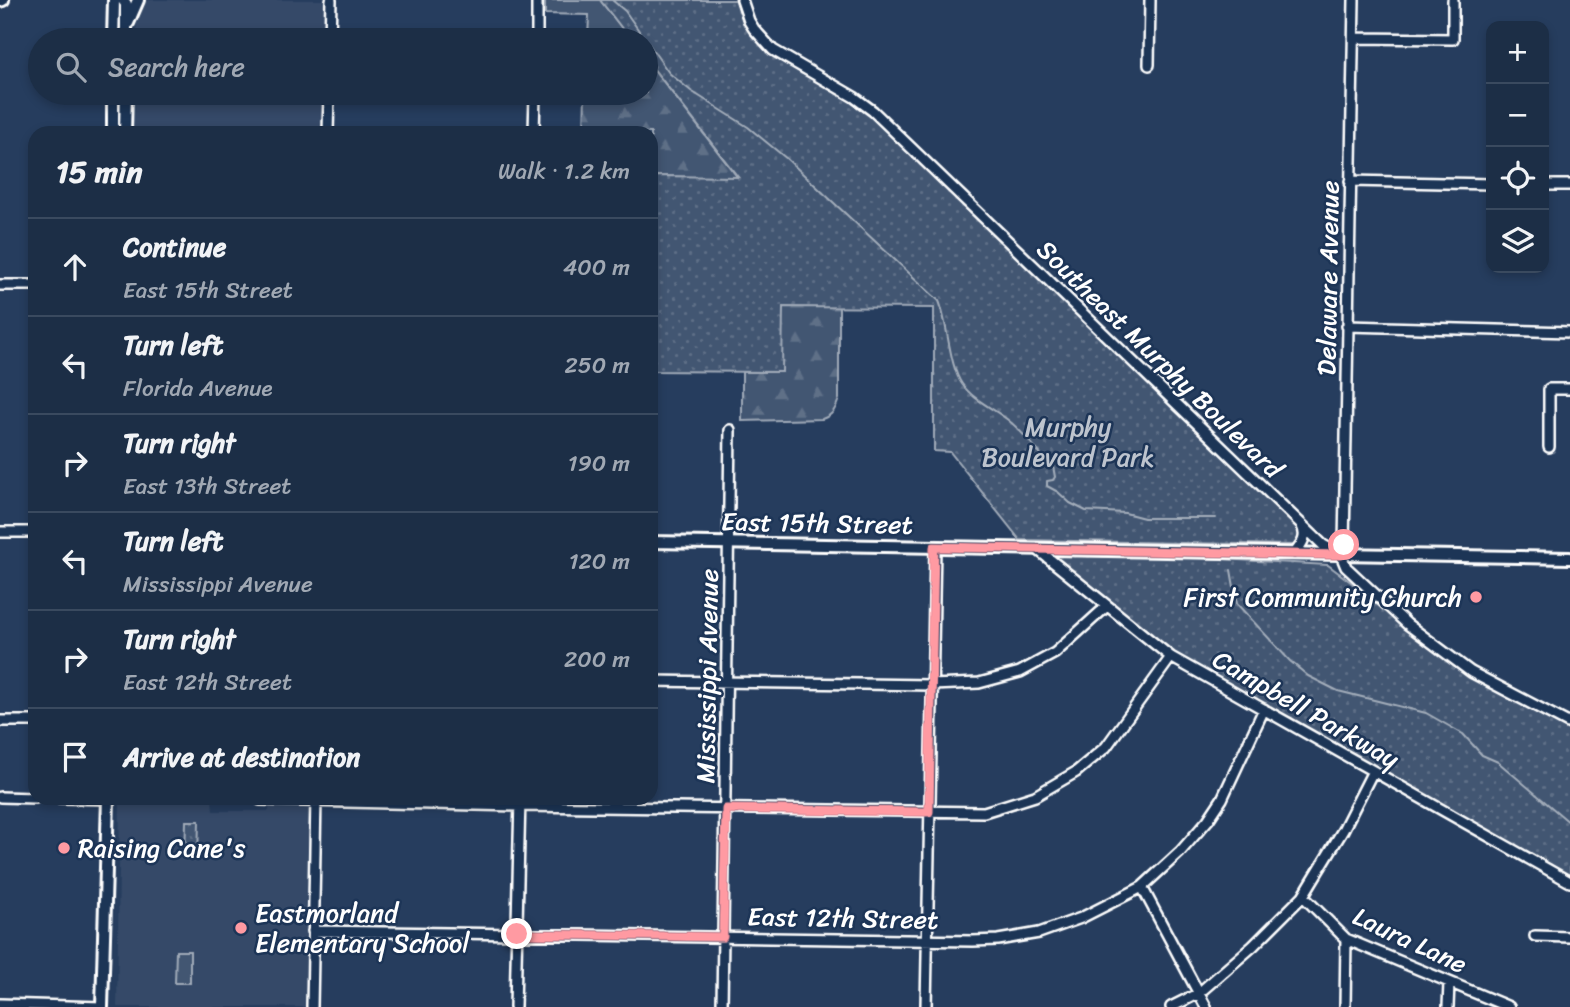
<!DOCTYPE html>
<html lang="en">
<head>
<meta charset="utf-8">
<style>
	:root { --surface:#1c2e46; --page:#25364d; --text:#f1f3f6; --muted:#a0a8b3; --line:#3a4a5f }
	body { margin:0; font-family:Sriracha,sans-serif; background:var(--page); color:var(--text) }
	.controls { position:absolute; right:21px; top:21px; display:grid; overflow:hidden; border-radius:14px; box-shadow:0 4px 10px #0003 }
	.controls button { width:63px; height:63px; display:grid; place-items:center; padding:0; border:0; border-bottom:2px solid var(--line); background:var(--surface); color:var(--text); font:35px sans-serif }
	.stop { position:absolute; width:21px; height:21px; margin:-16px; border:5px solid #ff9aa2; border-radius:50%; background:#fff }
	.stop.end { background:#ff9aa2; border-color:#fff; box-shadow:0 2px 7px #0008 }
	.list { margin:0; padding:0; list-style:none }
	h2 { display:flex; justify-content:space-between; align-items:center; height:91px; margin:0; padding:0 28px; font-size:30px }
	h2 small { font-size:23px; font-weight:400; color:var(--muted) }
	.list li { display:grid; grid-template-columns:46px 1fr auto; gap:21px; align-items:center; box-sizing:border-box; height:98px; padding:0 28px; border-top:2px solid var(--line) }
	.list b { display:block; font-size:26px; white-space:nowrap }
	.list p { margin:0; font-size:23px; white-space:nowrap; color:var(--muted) }
	.list em { font-size:23px; font-style:normal; color:var(--muted) }
	.icon { flex:none; width:38px; height:38px; fill:none; stroke:currentColor; stroke-width:2; stroke-linecap:round; stroke-linejoin:round }
	.map { position:relative; flex:none; width:1570px; height:1007px; overflow:hidden }
	.search { position:absolute; background:var(--surface); box-shadow:0 4px 10px #0003; left:28px; top:28px; width:630px; height:77px; display:flex; align-items:center; gap:18px; box-sizing:border-box; padding:0 24px; border-radius:38px; color:var(--muted); font-size:26px }
	.panel { position:absolute; background:var(--surface); box-shadow:0 4px 10px #0003; left:28px; top:126px; width:630px; height:679px; border-radius:21px }
	.map>svg:first-child { display:block }
</style>
</head>
<body>
<div class="map">
<svg width="1570" height="1007" viewBox="0 0 1570 1007">
	<defs>
		<pattern id="forest-firs" width="22" height="20" patternUnits="userSpaceOnUse" patternTransform="scale(1.75)"><rect width="22" height="20" fill="#425672"/><path d="M5 1l3.5 6h-7zM16 11l3.5 6h-7z" fill="#5e6f87"/></pattern>
		<pattern id="park-dots" width="8" height="8" patternUnits="userSpaceOnUse" patternTransform="scale(1.75)"><rect width="8" height="8" fill="#425672"/><path d="M2 2h.1M6 6h.1" fill="none" stroke="#5e6f87" stroke-width="1.8" stroke-linecap="round"/></pattern>
	</defs>
	<rect width="100%" height="100%" fill="#263d5e"/>
	<filter id="ink" filterUnits="userSpaceOnUse"><feTurbulence type="fractalNoise" baseFrequency=".0143" numOctaves="2"/><feDisplacementMap in="SourceGraphic" scale="14" xChannelSelector="R" yChannelSelector="G"/><feConvolveMatrix kernelMatrix="1 2 1 2 8 2 1 2 1" color-interpolation-filters="sRGB"/></filter>
	<g filter="url(#ink)">
		<path fill="#344a68" d="M141 0H326L325 40H136L137 21Z
			M135 93H323L322 133H133Z
			M120 798H212L213 811H269V807L309 808 310 813 308 1007H117Z"/>
		<path fill="#425672" stroke="#a0aab8" stroke-width="2" d="M545 0H600L631 40H588L589 15 545 14Z
			M176 951H190V983H175Z"/>
		<path fill="url(#forest-firs)" stroke="#a0aab8" stroke-width="2" d="M646 62H648L738 178 651 176V133H584L585 93H646Z
			M782 307H839V399C835 410 833 415 822 419L742 421V372H782Z"/>
		<path fill="url(#park-dots)" stroke="#a0aab8" stroke-width="2" d="M600 0H738L751 30 849 98 875 118 1300 529 1302 533 1299 543 1294 545 1020 540 950 452 934 451V308L783 307 782 372 651 371V176L738 177 646 59V40H631Z
			M1037 549 1328 565 1471 672 1570 724V882L1171 657Z
			M186 821H199L198 858H185Z"/>
		<g fill="none" stroke-linecap="round" stroke-linejoin="round">
			<path stroke="#a4aebb" stroke-width="2" d="M612 0 625 11 669 73 691 91 748 127 787 159 939 301C948 323 949 366 962 384 973 400 993 408 1008 420 1025 433 1037 453 1053 466L1055 477 1053 480 1047 481V486L1058 492 1070 503 1086 511 1125 513 1144 518H1216
				M1231 570 1237 604 1290 661 1308 676 1338 691 1426 713 1463 734 1482 755 1498 762 1570 823"/>
			<defs>
				<path id="minor" d="M742 0 749 21 754 29 773 50 854 97 873 111 1323 545 1341 555 1346 567 1407 624 1471 672 1570 724
					M1354 38 1453 39V0
					M330 40 331 0
					M537 40V0
					M1149 65 1150 0
					M328 133 329 93
					M534 133 535 93
					M1350 181 1491 184
					M1544 185H1570
					M0 285H35
					M1347 326 1570 332
					M1549 447V389H1570
					M0 532H35
					M1037 549 1171 657 1570 882
					M1294 554C1301 545 1308 538 1302 526
					M1341 555 1344 545 1354 0
					M651 681 932 685 979 683 1020 672 1055 653 1107 606
					M0 721H35
					M0 797 35 798
					M59 798 108 799
					M260 800 519 806 984 812 1035 796 1076 772 1106 747 1171 657
					M1142 887 1206 1007
					M1303 896 1346 939 1509 1007
					M313 931 973 941 998 940 1039 933 1081 918 1142 887 1180 852 1208 820 1222 799 1264 709
					M1535 936 1570 937
					M0 1004 102 1007
					M312 1007 316 798
					M515 1007 520 798
					M722 1007 730 430
					M926 1007 935 547
					M1171 1007 1199 993 1253 946 1303 896 1343 830 1373 771
					M1345 1007 1346 939
					M1448 1007 1449 983"/>
				<path id="major" d="M123 0 126 4V40
					M0 1 3 0
					M128 23 138 0
					M113 40 114 0
					M113 93V133
					M125 133 126 93
					M651 542 1570 558
					M102 1007 108 798"/>
			</defs>
			<use href="#minor" stroke="#fff" stroke-width="14"/>
			<use href="#major" stroke="#fff" stroke-width="16"/>
			<use href="#minor" stroke="#1d3557" stroke-width="9"/>
			<use href="#major" stroke="#1d3557" stroke-width="10"/>
		</g>
	</g>
	<g fill="none" stroke-linecap="round" stroke-linejoin="round" filter="url(#ink)">
		<path stroke="#ff9aa2" stroke-width="9" d="M517 934 723 937 726 809 929 812 934 547 1341 555 1344 545"/>
	</g>
	<g fill="#ff9aa2" stroke="#1d3557" stroke-width="2.5">
		<circle cx="1476" cy="597" r="7"/>
		<circle cx="64" cy="848" r="7"/>
		<circle cx="241" cy="928" r="7"/>
	</g>
	<g text-anchor="middle" stroke-width="5" stroke-linejoin="round" paint-order="stroke">
		<g font-size="26" fill="#fff" stroke="#1d3557">
			<text transform="translate(1328 278) rotate(-89)" y="9">Delaware Avenue</text>
			<text transform="translate(1160 359) rotate(44)" y="9">Southeast Murphy Boulevard</text>
			<text transform="translate(817 523) rotate(1)" y="9">East 15th Street</text>
			<text transform="translate(707 676) rotate(-89)" y="9">Mississippi Avenue</text>
			<text transform="translate(1306 709) rotate(30)" y="9">Campbell Parkway</text>
			<text transform="translate(843 918) rotate(1)" y="9">East 12th Street</text>
			<text transform="translate(1410 940) rotate(25)" y="9">Laura Lane</text>
		</g>
		<g font-size="26" fill="#bdc4ce" stroke="#1d3557">
			<text x="1068" y="436">Murphy<tspan x="1068" dy="30">Boulevard Park</tspan></text>
		</g>
		<g font-size="26" fill="#fff" stroke="#1d3557" text-anchor="start">
			<text x="1462" y="606" text-anchor="end">First Community Church</text>
			<text x="78" y="857">Raising Cane's</text>
			<text x="255" y="922">Eastmorland<tspan x="255" dy="30">Elementary School</tspan></text>
		</g>
	</g>
</svg>
<div class="controls">
<button>+</button>
<button>−</button>
<button><svg class="icon" aria-label="locate" viewBox="0 0 24 24"><circle cx="12" cy="12" r="6"/><path d="M12 2v4M12 18v4M2 12h4M18 12h4"/></svg></button>
<button><svg class="icon" aria-label="layers" viewBox="0 0 24 24"><path d="M12 4l9 5-9 5-9-5zM3 14l9 5 9-5"/></svg></button>
</div>
<div class="stop" style="left:1344px;top:545px"></div>
<div class="stop end" style="left:517px;top:934px"></div>
<div class="search"><svg class="icon" aria-label="search" viewBox="0 0 24 24"><circle cx="10" cy="10" r="6"/><path d="M15 15l6 6"/></svg>Search here</div>
<section class="panel">
<h2>15 min<small>Walk · 1.2 km</small></h2>
<ul class="list">
<li><svg class="icon" aria-label="ahead" viewBox="0 0 24 24"><path d="M12 20V5M6 11l6-6 6 6"/></svg><div><b>Continue</b><p>East 15th Street</p></div><em>400 m</em></li>
<li><svg class="icon" aria-label="left" viewBox="0 0 24 24"><path d="M17 20v-9H6M10 6l-5 5 5 5"/></svg><div><b>Turn left</b><p>Florida Avenue</p></div><em>250 m</em></li>
<li><svg class="icon" aria-label="right" viewBox="0 0 24 24"><path d="M7 20v-9h11M14 6l5 5-5 5"/></svg><div><b>Turn right</b><p>East 13th Street</p></div><em>190 m</em></li>
<li><svg class="icon" aria-label="left" viewBox="0 0 24 24"><path d="M17 20v-9H6M10 6l-5 5 5 5"/></svg><div><b>Turn left</b><p>Mississippi Avenue</p></div><em>120 m</em></li>
<li><svg class="icon" aria-label="right" viewBox="0 0 24 24"><path d="M7 20v-9h11M14 6l5 5-5 5"/></svg><div><b>Turn right</b><p>East 12th Street</p></div><em>200 m</em></li>
<li><svg class="icon" aria-label="arrive" viewBox="0 0 24 24"><path d="M6 21V4h12l-3 4 3 4H6"/></svg><div><b>Arrive at destination</b></div></li>
</ul>
</section>
</div>
</body>
</html>
